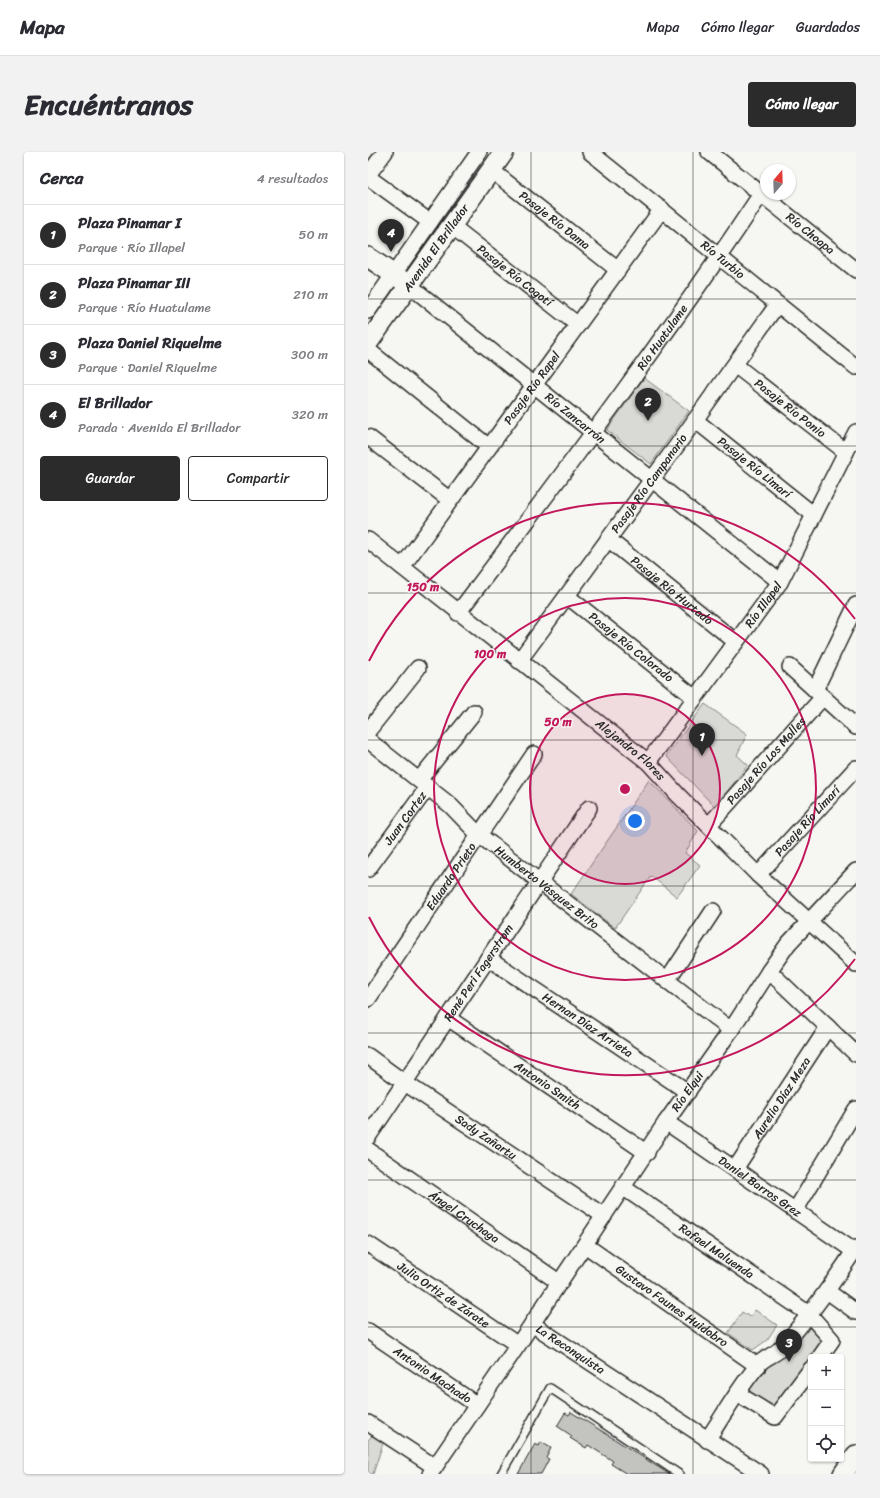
<!DOCTYPE html>
<html lang="es">
<head>
<meta charset="utf-8">
<style>
	:root { --surface:#fff; --page:#f2f2f3; --text:#2b2b33; --muted:#7c7c81; --line:#e1e1e2; --accent:#2b2b2b }
	body { margin:0; font-family:Sriracha,sans-serif; background:var(--page); color:var(--text) }
	.controls { position:absolute; right:12px; bottom:12px; display:grid; overflow:hidden; border-radius:4px; box-shadow:0 1px 3px #0004 }
	.controls button { width:36px; height:36px; display:grid; place-items:center; padding:0; border:0; border-bottom:1px solid var(--line); background:var(--surface); color:var(--text); font:20px sans-serif }
	.compass { position:absolute; left:392px; top:12px; width:36px; height:36px; border-radius:50%; background:var(--surface); box-shadow:0 1px 3px #0004; rotate:19deg }
	.you { position:absolute; left:267px; top:669px; width:14px; height:14px; margin:-10px; border:3px solid #fff; border-radius:50%; background:#1a73e8; box-shadow:0 0 0 6px #1a73e833 }
	.badge { display:grid; place-items:center; width:26px; height:26px; border-radius:50%; background:var(--accent); color:#fff; font-size:13px; font-weight:700 }
	.pin { position:absolute; translate:-50% -33px; filter:drop-shadow(0 1px 2px #0008) }
	.pin::after { content:''; position:absolute; top:21px; width:14px; height:12px; background:inherit; clip-path:polygon(0 0,100% 0,50% 100%) }
	.list { margin:0; padding:0; list-style:none }
	h2 { display:flex; justify-content:space-between; align-items:center; height:52px; margin:0; padding:0 16px; font-size:17px }
	h2 small { font-size:13px; font-weight:400; color:var(--muted) }
	.list li { display:grid; grid-template-columns:26px 1fr auto; gap:12px; align-items:center; box-sizing:border-box; height:60px; padding:0 16px; border-top:1px solid var(--line) }
	.list b { display:block; font-size:15px; white-space:nowrap }
	.list p { margin:0; font-size:13px; white-space:nowrap; color:var(--muted) }
	.list em { font-size:13px; font-style:normal; color:var(--muted) }
	.actions { display:flex; gap:8px; padding:12px 16px }
	.actions a { flex:1; padding:9px 0; border:1px solid var(--accent); border-radius:4px; text-align:center; font-size:14px; color:var(--accent) }
	.actions .main { background:var(--accent); color:#fff }
	.icon { flex:none; width:22px; height:22px; fill:none; stroke:currentColor; stroke-width:2; stroke-linecap:round; stroke-linejoin:round }
	.map { position:relative; flex:none; width:488px; height:1322px; overflow:hidden; border-radius:4px }
	header { display:flex; align-items:center; gap:24px; box-sizing:border-box; height:56px; padding:0 20px; background:var(--surface); border-bottom:1px solid var(--line) }
	header strong { font-size:19px }
	nav { display:flex; gap:22px; margin-inline-start:auto; font-size:14px }
	.intro { display:flex; align-items:center; justify-content:space-between; box-sizing:border-box; height:96px; padding:0 24px }
	h1 { margin:0; font-size:28px }
	.button { padding:10px 18px; border-radius:4px; background:var(--accent); color:#fff; font-size:14px; font-weight:700 }
	main { display:flex; gap:24px; padding:0 24px }
	aside { flex:1; background:var(--surface); border-radius:4px; box-shadow:0 1px 3px #0004 }
	.map>svg:first-child { display:block }
</style>
</head>
<body>
<header>
<strong>Mapa</strong>
<nav><a>Mapa</a><a>Cómo llegar</a><a>Guardados</a></nav>
</header>
<div class="intro"><h1>Encuéntranos</h1><a class="button">Cómo llegar</a></div>
<main>
<aside>
<h2>Cerca<small>4 resultados</small></h2>
<ul class="list">
<li><span class="badge">1</span><div><b>Plaza Pinamar I</b><p>Parque · Río Illapel</p></div><em>50 m</em></li>
<li><span class="badge">2</span><div><b>Plaza Pinamar III</b><p>Parque · Río Huatulame</p></div><em>210 m</em></li>
<li><span class="badge">3</span><div><b>Plaza Daniel Riquelme</b><p>Parque · Daniel Riquelme</p></div><em>300 m</em></li>
<li><span class="badge">4</span><div><b>El Brillador</b><p>Parada · Avenida El Brillador</p></div><em>320 m</em></li>
</ul>
<div class="actions"><a class="main">Guardar</a><a>Compartir</a></div>
</aside>
<div class="map">
<svg width="488" height="1322" viewBox="0 0 488 1322">
	<rect width="100%" height="100%" fill="#f6f6f2"/>
	<filter id="ink" filterUnits="userSpaceOnUse"><feTurbulence type="fractalNoise" baseFrequency=".025" numOctaves="2"/><feDisplacementMap in="SourceGraphic" scale="8" xChannelSelector="R" yChannelSelector="G"/><feConvolveMatrix kernelMatrix="1 2 1 2 8 2 1 2 1" color-interpolation-filters="sRGB"/></filter>
	<g filter="url(#ink)">
		<path fill="#d9d9d5" stroke="#828280" d="M276 226 321 259 283 312 239 278Z
			M337 552 379 582 369 603 380 613 347 655 298 604Z
			M281 628 330 679 317 701 332 713 309 745 283 724 247 776 203 742Z
			M387 1158 409 1173 399 1188 385 1198 360 1181 374 1160 382 1165Z
			M441 1171 454 1188 405 1255 379 1238 395 1214 414 1206Z
			M6 1282 16 1288 5 1322H0V1288Z"/>
		<path fill="#c3c3c0" stroke="#2b2b2b" d="M203 1260 237 1281 301 1322H259L243 1312 245 1309 220 1293 218 1296 202 1286 204 1284 189 1274 197 1261 201 1263Z
			M173 1290 183 1296 178 1306 181 1307 173 1322H150L167 1292 171 1294Z"/>
		<g fill="none" stroke-linecap="round" stroke-linejoin="round">
			<defs>
				<path id="service" d="M133 1322 182 1236 311 1322"/>
				<g id="minor">
					<path id="s1" d="M222 0C311 71 398 144 488 215"/>
					<path id="s2" d="M341 0 488 118"/>
					<path id="s3" d="M123 18 250 118"/>
					<path d="M0 23 17 0"/>
					<path d="M0 25 62 70"/>
					<path id="s4" d="M84 74 210 173"/>
					<path id="s5" d="M41 133 412 430"/>
					<path d="M0 159 111 0"/>
					<path d="M0 198 121 295"/>
					<path id="s6" d="M367 213 478 300"/>
					<path id="s7" d="M327 268 446 363"/>
					<path d="M0 285 82 348"/>
					<path id="s8" d="M240 387 368 490"/>
					<path id="s9" d="M0 388 280 610 310 643 390 723 488 812"/>
					<path id="s10" d="M34 415 294 57"/>
					<path id="s11" d="M199 444 327 546"/>
					<path id="s12" d="M90 461C194 323 298 186 393 42"/>
					<path id="s13" d="M151 509 310 292 409 153"/>
					<path d="M422 515 488 575"/>
					<path d="M447 538 488 453"/>
					<path d="M0 579 50 516"/>
					<path id="s14" d="M0 588 82 653 112 684 123 692 363 878"/>
					<path id="s15" d="M280 610 412 430 488 280"/>
					<path d="M51 628 106 560"/>
					<path id="s16" d="M341 673 455 545"/>
					<path id="s17" d="M0 717 60 635"/>
					<path id="s18" d="M390 723 488 616"/>
					<path id="s19" d="M120 806 320 940"/>
					<path d="M401 819 488 902"/>
					<path d="M299 829 345 759"/>
					<path id="s20" d="M0 847 166 602"/>
					<path id="s21" d="M80 866 279 1001"/>
					<path id="s22" d="M0 904 37 931 236 1064"/>
					<path id="s23" d="M298 970 486 1099"/>
					<path id="s24" d="M0 985 221 656"/>
					<path id="s25" d="M0 998 192 1131"/>
					<path id="s26" d="M367 1017 460 875"/>
					<path id="s27" d="M256 1036 441 1162 464 1188 452 1205"/>
					<path d="M427 1059 488 957"/>
					<path id="s28" d="M0 1092 150 1193"/>
					<path id="s29" d="M217 1093 390 1214"/>
					<path d="M459 1139 488 1160"/>
					<path id="s30" d="M164 1172 393 1322"/>
					<path id="s31" d="M0 1179 109 1253"/>
					<path d="M370 1242 407 1265 443 1217"/>
					<path d="M0 1271 67 1315"/>
					<path d="M339 1288C356 1263 371 1235 391 1212 397 1205 407 1203 413 1196 441 1165 465 1131 488 1096"/>
					<path id="s32" d="M62 1322 150 1193 298 970 363 878 401 819 420 792 488 719"/>
				</g>
				<g id="tertiary">
					<path d="M0 105 41 133"/>
					<path id="s33" d="M0 191 136 0"/>
					<path d="M475 1322 488 1303"/>
				</g>
			</defs>
			<use href="#service" stroke="#2b2b2b" stroke-width="10"/>
			<use href="#minor" stroke="#2b2b2b" stroke-width="18"/>
			<use href="#tertiary" stroke="#2b2b2b" stroke-width="22"/>
			<use href="#service" stroke="#f6f6f2" stroke-width="7"/>
			<use href="#minor" stroke="#f6f6f2" stroke-width="15"/>
			<use href="#tertiary" stroke="#f6f6f2" stroke-width="19"/>
		</g>
	</g>
	<path fill="none" stroke="#2b2b2b" stroke-width="1" stroke-opacity="0.55" d="M163 0V1322M325 0V1322M0 147H488M0 294H488M0 441H488M0 588H488M0 734H488M0 881H488M0 1028H488M0 1175H488"/>
	<circle cx="257" cy="637" r="95" fill="#c2185b" fill-opacity=".12"/>
	<g fill="none" stroke="#c2185b" stroke-width="2">
		<circle cx="257" cy="637" r="95"/>
		<circle cx="257" cy="637" r="191"/>
		<path d="M487 807A286 286 0 0 1 1 765M1 509A286 286 0 0 1 487 467"/>
	</g>
	<g text-anchor="middle" stroke-width="3" stroke-linejoin="round" paint-order="stroke">
		<g font-size="12" fill="#2b2b2b" stroke="#f6f6f2">
			<text dy="4" stroke="none"><textPath href="#s3" startOffset="81">Pasaje Río Dama</textPath></text>
			<text dy="4" stroke="none"><textPath href="#s2" startOffset="130">Río Choapa</textPath></text>
			<text dy="4" stroke="none"><textPath href="#s33" startOffset="117">Avenida El Brillador</textPath></text>
			<text dy="4" stroke="none"><textPath href="#s1" startOffset="171">Río Turbio</textPath></text>
			<text dy="4" stroke="none"><textPath href="#s4" startOffset="80">Pasaje Río Cogotí</textPath></text>
			<text dy="4" stroke="none"><textPath href="#s12" startOffset="343">Río Huatulame</textPath></text>
			<text dy="4" stroke="none"><textPath href="#s10" startOffset="221">Pasaje Río Rapel</textPath></text>
			<text dy="4" stroke="none"><textPath href="#s6" startOffset="70">Pasaje Río Ponio</textPath></text>
			<text dy="4" stroke="none"><textPath href="#s5" startOffset="213">Río Zancarrón</textPath></text>
			<text dy="4" stroke="none"><textPath href="#s7" startOffset="76">Pasaje Río Limarí</textPath></text>
			<text dy="4" stroke="none"><textPath href="#s13" startOffset="220">Pasaje Río Campanario</textPath></text>
			<text dy="4" stroke="none"><textPath href="#s8" startOffset="82">Pasaje Río Hurtado</textPath></text>
			<text dy="4" stroke="none"><textPath href="#s15" startOffset="195">Río Illapel</textPath></text>
			<text dy="4" stroke="none"><textPath href="#s11" startOffset="82">Pasaje Río Colorado</textPath></text>
			<text dy="4" stroke="none"><textPath href="#s9" startOffset="336">Alejandro Flores</textPath></text>
			<text dy="4" stroke="none"><textPath href="#s16" startOffset="86">Pasaje Río Los Molles</textPath></text>
			<text dy="4" stroke="none"><textPath href="#s17" startOffset="63">Juan Cortez</textPath></text>
			<text dy="4" stroke="none"><textPath href="#s18" startOffset="73">Pasaje Río Limarí</textPath></text>
			<text dy="4" stroke="none"><textPath href="#s20" startOffset="148">Eduardo Prieto</textPath></text>
			<text dy="4" stroke="none"><textPath href="#s14" startOffset="232">Humberto Vásquez Brito</textPath></text>
			<text dy="4" stroke="none"><textPath href="#s24" startOffset="198">René Peri Fagerstrom</textPath></text>
			<text dy="4" stroke="none"><textPath href="#s19" startOffset="120">Hernan Díaz Arrieta</textPath></text>
			<text dy="4" stroke="none"><textPath href="#s21" startOffset="120">Antonio Smith</textPath></text>
			<text dy="4" stroke="none"><textPath href="#s32" startOffset="461">Río Elqui</textPath></text>
			<text dy="4" stroke="none"><textPath href="#s26" startOffset="85">Aurelio Díaz Meza</textPath></text>
			<text dy="4" stroke="none"><textPath href="#s22" startOffset="143">Sady Zañartu</textPath></text>
			<text dy="4" stroke="none"><textPath href="#s23" startOffset="114">Daniel Barros Grez</textPath></text>
			<text dy="4" stroke="none"><textPath href="#s25" startOffset="117">Ángel Cruchaga</textPath></text>
			<text dy="4" stroke="none"><textPath href="#s27" startOffset="112">Rafael Maluenda</textPath></text>
			<text dy="4" stroke="none"><textPath href="#s28" startOffset="91">Julio Ortiz de Zárate</textPath></text>
			<text dy="4" stroke="none"><textPath href="#s29" startOffset="106">Gustavo Faunes Huidobro</textPath></text>
			<text dy="4" stroke="none"><textPath href="#s30" startOffset="46">La Reconquista</textPath></text>
			<text dy="4" stroke="none"><textPath href="#s31" startOffset="78">Antonio Machado</textPath></text>
		</g>
	</g>
	<circle cx="257" cy="637" r="6" fill="#c2185b" stroke="#f6f6f2" stroke-width="2"/>
	<g font-size="12" text-anchor="middle" font-weight="bold" fill="#c2185b" stroke="#f6f6f2" stroke-width="3" stroke-linejoin="round" paint-order="stroke">
		<text x="55" y="439">150 m</text>
		<text x="122" y="506">100 m</text>
		<text x="190" y="574">50 m</text>
	</g>
</svg>
<div class="controls">
<button>+</button>
<button>−</button>
<button><svg class="icon" aria-label="locate" viewBox="0 0 24 24"><circle cx="12" cy="12" r="6"/><path d="M12 2v4M12 18v4M2 12h4M18 12h4"/></svg></button>
</div>
<svg class="compass" viewBox="-18 -18 36 36"><path d="M0-13l5 13h-10z" fill="#e53935"/><path d="M0 13l5-13h-10z" fill="#7c7c81"/></svg>
<div class="you"></div>
<div class="pin badge" style="left:334px;top:604px">1</div>
<div class="pin badge" style="left:280px;top:269px">2</div>
<div class="pin badge" style="left:421px;top:1210px">3</div>
<div class="pin badge" style="left:23px;top:100px">4</div>
</div>
</main>
</body>
</html>
